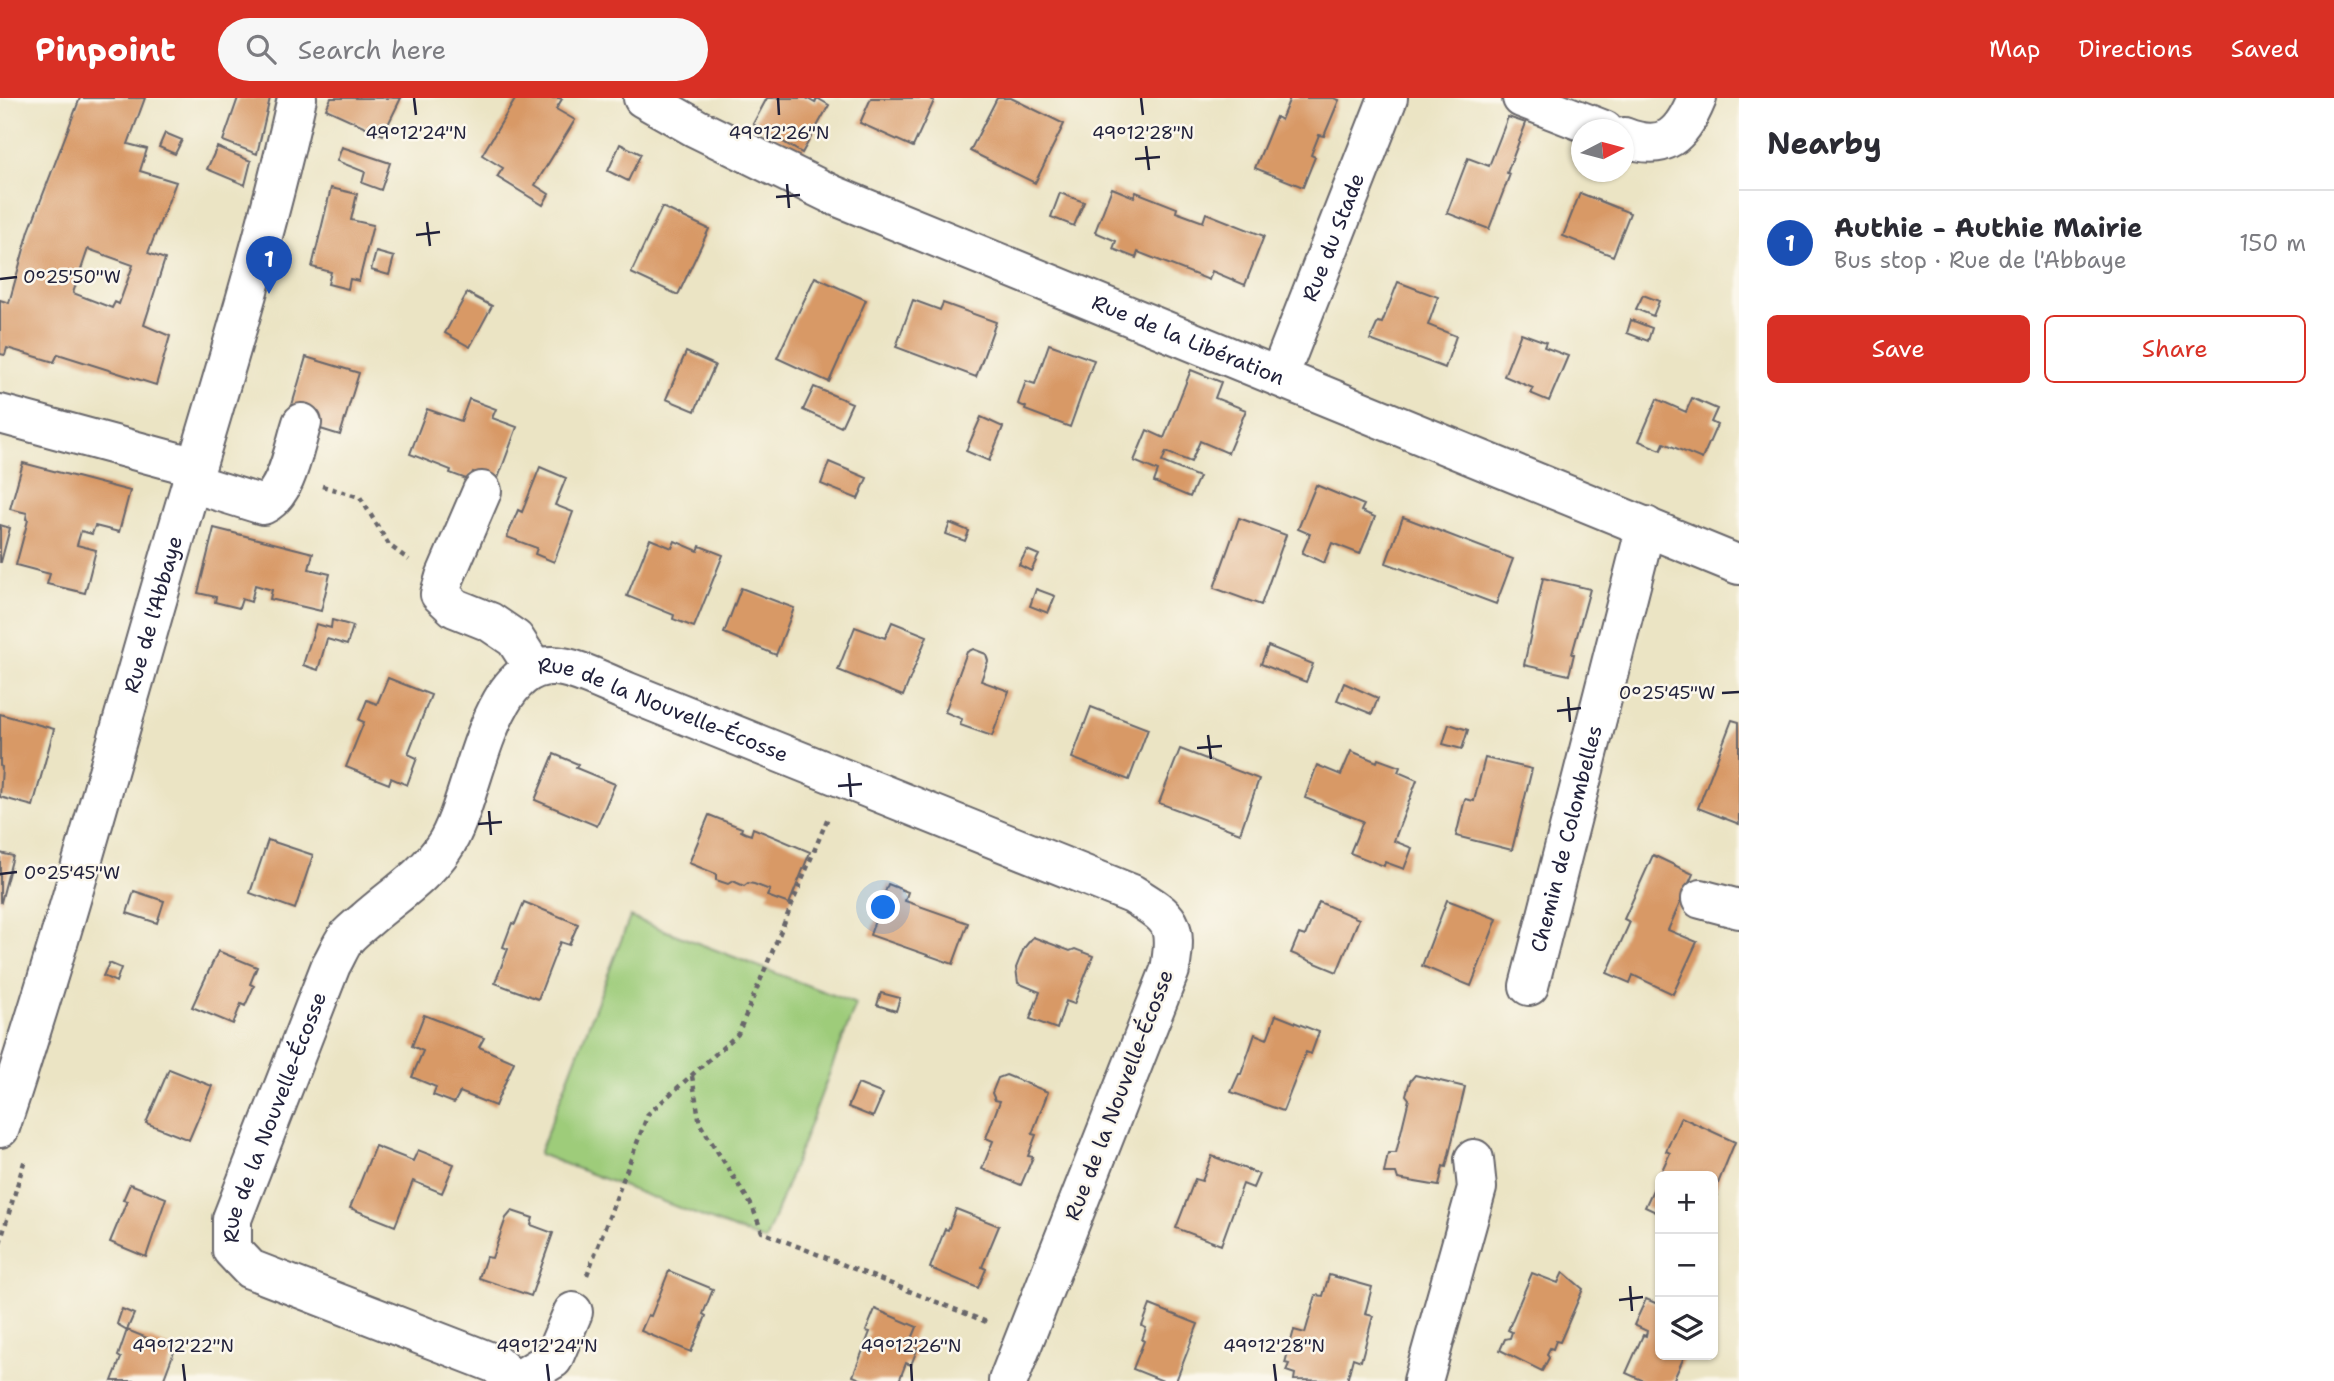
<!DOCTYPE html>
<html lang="en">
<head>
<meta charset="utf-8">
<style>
	:root { --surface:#fff; --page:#f7f7f7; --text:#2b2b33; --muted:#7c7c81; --line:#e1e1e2; --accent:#d93025 }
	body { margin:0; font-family:"Shantell Sans",sans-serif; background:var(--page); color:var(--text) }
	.controls { position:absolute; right:21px; bottom:21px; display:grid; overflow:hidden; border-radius:10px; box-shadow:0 2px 5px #0004 }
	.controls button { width:63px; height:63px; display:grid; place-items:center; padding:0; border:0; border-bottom:2px solid var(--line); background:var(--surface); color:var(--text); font:35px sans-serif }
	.compass { position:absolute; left:1571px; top:21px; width:63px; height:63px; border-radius:50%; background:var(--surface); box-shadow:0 2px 5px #0004; rotate:84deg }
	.you { position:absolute; left:884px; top:810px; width:24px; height:24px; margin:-18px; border:5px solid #fff; border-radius:50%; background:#1a73e8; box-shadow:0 0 0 10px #1a73e833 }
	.badge { display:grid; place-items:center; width:46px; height:46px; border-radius:50%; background:var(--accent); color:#fff; font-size:23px; font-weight:700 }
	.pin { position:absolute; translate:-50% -58px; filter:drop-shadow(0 2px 4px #0008) }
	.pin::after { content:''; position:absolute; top:37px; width:24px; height:21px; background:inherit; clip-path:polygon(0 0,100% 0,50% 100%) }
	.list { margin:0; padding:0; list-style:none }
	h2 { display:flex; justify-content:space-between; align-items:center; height:91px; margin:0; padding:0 28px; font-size:30px }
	h2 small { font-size:23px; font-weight:400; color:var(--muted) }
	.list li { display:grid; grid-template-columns:46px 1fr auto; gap:21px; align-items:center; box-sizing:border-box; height:105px; padding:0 28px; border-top:2px solid var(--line) }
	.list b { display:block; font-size:26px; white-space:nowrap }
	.list p { margin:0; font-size:23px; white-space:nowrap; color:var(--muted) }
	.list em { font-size:23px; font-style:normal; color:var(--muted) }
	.actions { display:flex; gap:14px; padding:21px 28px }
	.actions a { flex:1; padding:16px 0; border:2px solid var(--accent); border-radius:10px; text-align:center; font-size:24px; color:var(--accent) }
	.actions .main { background:var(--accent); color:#fff }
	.icon { flex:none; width:38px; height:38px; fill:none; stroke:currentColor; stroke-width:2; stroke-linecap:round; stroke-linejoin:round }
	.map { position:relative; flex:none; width:1739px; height:1283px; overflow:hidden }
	header { display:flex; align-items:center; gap:42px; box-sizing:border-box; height:98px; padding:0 35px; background:var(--accent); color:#fff }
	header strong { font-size:33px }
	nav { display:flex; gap:38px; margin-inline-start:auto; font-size:24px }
	.search { width:490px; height:63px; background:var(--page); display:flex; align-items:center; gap:18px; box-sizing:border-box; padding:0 24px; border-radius:38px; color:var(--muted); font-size:26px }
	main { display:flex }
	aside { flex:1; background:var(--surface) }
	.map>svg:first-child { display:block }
</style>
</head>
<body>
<header>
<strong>Pinpoint</strong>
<div class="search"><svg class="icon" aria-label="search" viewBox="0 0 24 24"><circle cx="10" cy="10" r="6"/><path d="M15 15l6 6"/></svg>Search here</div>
<nav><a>Map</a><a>Directions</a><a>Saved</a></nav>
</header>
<main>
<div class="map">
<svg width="1739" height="1283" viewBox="0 0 1739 1283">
	<rect width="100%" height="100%" fill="#fbf7ec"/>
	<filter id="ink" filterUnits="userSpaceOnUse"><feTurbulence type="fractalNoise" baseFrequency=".0143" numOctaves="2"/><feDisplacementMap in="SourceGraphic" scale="14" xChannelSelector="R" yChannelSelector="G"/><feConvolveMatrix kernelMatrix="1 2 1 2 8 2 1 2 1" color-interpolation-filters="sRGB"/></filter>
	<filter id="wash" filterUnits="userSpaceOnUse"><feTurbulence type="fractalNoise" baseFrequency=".00686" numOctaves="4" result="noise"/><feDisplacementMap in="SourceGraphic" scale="28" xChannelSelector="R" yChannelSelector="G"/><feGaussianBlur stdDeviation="1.57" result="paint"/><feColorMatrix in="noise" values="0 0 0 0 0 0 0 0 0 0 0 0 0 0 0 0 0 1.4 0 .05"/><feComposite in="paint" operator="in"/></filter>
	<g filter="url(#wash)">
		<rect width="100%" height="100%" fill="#ebe4c4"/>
		<path fill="#9ecc7a" stroke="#60775a" stroke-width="2" d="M630 819 856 906 765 1143 539 1056Z"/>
		<g id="blocks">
			<path fill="#d89966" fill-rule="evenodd" d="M80 0H145L128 46 147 51 140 73 176 84 148 155 165 161 144 227 170 238 156 287 58 256 54 264 7 250 5 257 0 256V202L9 205 29 133ZM88 151 133 167 119 206 115 204 112 210 73 195Z
				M238 0H270L257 56 223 43Z
				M331 0H401L383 37 326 11Z
				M516 0H559L562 1 556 11 575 22 535 87 549 96 543 107 497 79 503 70 482 57Z
				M767 0H806L815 5 817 0 829 7 802 55 753 26Z
				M871 0H929L934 3 913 49 860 25Z
				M997 0H1011L1064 26 1035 85 970 53Z
				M1290 0H1334L1339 2 1324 38 1319 37 1311 57 1315 59 1303 89 1255 70 1276 19 1281 22Z
				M1508 19 1526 25 1507 75 1510 76 1489 131 1447 115 1468 60 1489 68Z
				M165 35 182 42 175 56 159 49Z
				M620 46 641 56 628 83 608 73Z
				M217 49 251 63 245 87 207 71Z
				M342 49 390 65 381 92 362 85 365 74 337 63Z
				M331 90 357 96 351 122 373 127 359 183 350 181 348 191 328 186 331 174 312 169Z
				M1112 90 1134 99 1136 94 1177 110 1176 114 1203 124 1206 115 1264 138 1245 187 1212 173 1209 182 1138 154 1136 160 1113 151 1116 143 1095 134Z
				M1060 95 1084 104 1074 128 1051 119Z
				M1580 95 1630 115 1613 158 1563 138Z
				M662 109 709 131 678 197 631 175Z
				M376 154 394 159 389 177 371 172Z
				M815 179 866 202 829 284 777 260Z
				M1398 184 1438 199 1428 227 1456 238 1445 270 1370 242 1378 224 1382 225Z
				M467 195 492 208 470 249 445 235Z
				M1643 197 1659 203 1653 218 1636 211Z
				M913 202 940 212 943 205 996 224 976 279 896 249Z
				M1631 222 1652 230 1648 243 1627 235Z
				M1521 235 1546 244 1544 249 1568 258 1549 303 1530 295 1533 290 1504 278Z
				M1049 246 1094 262 1070 329 1025 312 1026 309 1018 306 1026 283 1035 286Z
				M686 254 715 267 695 313 666 301Z
				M306 259 359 275 340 337 288 321Z
				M1191 272 1221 284 1215 300 1246 312 1228 355 1200 343 1191 364 1166 354 1162 364 1199 379 1190 399 1154 384 1158 373 1134 363 1147 332 1164 340Z
				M814 289 852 305 841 329 803 312Z
				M1692 300 1717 311 1711 324 1717 327 1702 361 1664 345 1661 352 1639 343 1657 301 1686 314Z
				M469 301 496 311 492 320 517 329 497 383 473 374 469 382 450 375 451 372 410 356 427 311 461 323Z
				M981 319 1003 329 989 363 966 353Z
				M829 364 867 380 858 401 821 386Z
				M23 365 130 393 119 434 95 428 92 436 81 433 77 447 96 452 85 495 47 486 50 476 16 467 28 422 26 421 27 415 10 411Z
				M540 369 566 380 555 407 573 414 554 464 535 456 537 450 507 439 518 412 522 414Z
				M1316 387 1364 407 1361 413 1375 419 1360 456 1332 445 1324 465 1302 455 1310 436 1298 431Z
				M1403 419 1513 461 1496 506 1386 465Z
				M1239 420 1286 437 1261 507 1214 490Z
				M950 425 969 433 965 443 946 436Z
				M0 427 10 430 1 464H0Z
				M214 430 313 455 309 471 330 476 321 513 270 501 272 492 255 487 251 504 242 501 239 510 215 504 216 499 198 495Z
				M650 441 672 450 675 443 698 453 700 448 723 457 694 529 673 521 674 517 627 498Z
				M1027 452 1039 457 1031 473 1019 467Z
				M1543 480 1590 491 1572 556H1574L1569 577 1524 567Z
				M741 490 794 510 776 557 724 535Z
				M1036 491 1055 498 1048 515 1030 508Z
				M332 522 353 528 347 547 327 541 318 572 303 567 316 526 331 530Z
				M892 524 927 538 903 598 838 572 855 529 885 540Z
				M1268 548 1313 566 1306 584 1261 566Z
				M973 551 986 556 988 563 981 583 1009 593 992 638 960 627 962 621 945 614 967 554Z
				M388 580 431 597 408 656 417 660 407 687 391 680 389 686 346 669 364 624 359 622 367 602 377 606Z
				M1344 585 1378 600 1372 616 1337 602Z
				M1091 609 1148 631 1129 682 1072 660Z
				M0 616 54 631 33 708 0 699 2 669 0 668Z
				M1732 622 1739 624V726L1698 710Z
				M1449 626 1468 632 1462 651 1443 646Z
				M1180 651 1259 681 1240 735 1159 705Z
				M1351 653 1377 664 1378 661 1400 669 1398 674 1417 682 1394 743 1412 750 1404 771 1385 764 1384 768 1350 755 1363 723 1305 700 1317 667 1341 677Z
				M554 656 578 666 576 670 615 686 597 728 535 702Z
				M1485 660 1532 671 1512 752 1456 738 1465 701 1474 703Z
				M709 717 742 730 741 733 745 735 751 737 753 730 810 754 789 806 767 798 770 792 754 786 748 785 744 788 733 783 728 786 716 782V776L689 765Z
				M268 742 313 757 295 811 250 795Z
				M0 755 13 758 1 804 0 803Z
				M1653 757 1693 776 1668 832 1697 844 1673 896 1633 877 1630 885 1607 875 1630 824 1624 821Z
				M888 786 908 794 905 803 968 825 953 866 870 837Z
				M134 793 164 803 157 825 127 815Z
				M1447 802 1497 821 1471 888 1422 868Z
				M524 804 578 826 569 847 560 844 538 901 495 885 508 851 503 849 512 825 515 826Z
				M1319 804 1359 821 1337 874 1291 855 1299 836 1305 838Z
				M1033 839 1070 853 1075 851 1093 858 1074 906 1066 903 1057 931 1030 921 1040 894 1018 885 1016 870 1024 850Z
				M218 853 257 869 250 886 254 888 245 908 241 906 233 926 192 909Z
				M109 865 121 870 116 884 103 878Z
				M881 895 900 900 896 913 877 907Z
				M424 917 484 940 479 949 514 964 495 1008 460 994 454 1005 433 997 436 989 412 979 423 953 412 948Z
				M1276 917 1319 934 1311 956 1306 954 1283 1013 1231 994 1239 976H1241L1255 936 1267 941Z
				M169 971 212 988 189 1042 146 1025Z
				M1006 977 1048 994 1032 1036 1036 1037 1028 1058 1033 1059 1021 1087 982 1071 993 1043 986 1040 1000 1003 995 1002 992 995 998 980Z
				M1415 977 1465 989 1446 1069 1443 1068 1439 1088 1398 1081 1396 1075H1384L1388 1055H1396L1409 1001 1406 997 1410 983Z
				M858 986 883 996 873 1019 848 1009Z
				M1681 1019 1735 1044 1714 1095 1717 1097 1713 1107V1078H1660V1116L1645 1109 1670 1055 1666 1053Z
				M375 1048 413 1063 418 1052 454 1066 442 1095 413 1083 395 1128 350 1110Z
				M1212 1058 1259 1076 1253 1090 1243 1086 1221 1147 1176 1130 1195 1081 1202 1083Z
				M130 1086 166 1100 146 1159 110 1144 127 1103 123 1102Z
				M956 1111 999 1128 982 1169 986 1171 978 1190 930 1170 945 1131 948 1132Z
				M512 1113 533 1120 531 1127 553 1135 531 1198 479 1180 486 1159 492 1160 506 1120Z
				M669 1173 713 1191 703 1216 706 1218 691 1254 641 1233 648 1217 651 1218Z
				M1563 1174 1583 1191 1560 1244 1556 1243 1553 1251 1550 1250 1547 1256 1549 1260 1542 1273 1500 1252 1505 1241 1510 1240 1512 1234 1508 1232 1532 1175 1558 1185Z
				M1329 1177 1372 1189 1365 1216 1373 1218 1361 1263 1353 1260 1347 1283 1294 1282 1295 1276 1286 1273 1289 1266 1285 1265 1294 1232 1305 1235 1316 1197 1323 1198Z
				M1646 1201 1660 1207V1257H1685L1673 1283H1644L1626 1275 1643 1237 1646 1238 1647 1233 1634 1227Z
				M1150 1207 1198 1226 1176 1283H1163L1133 1271 1144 1243 1142 1242 1146 1230 1142 1228Z
				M122 1211 134 1216 127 1232 175 1251 163 1283H112L121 1260 118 1258 127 1232 117 1226Z
				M875 1211 917 1229 910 1246 918 1249 911 1267 906 1265 899 1283H865L853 1278 870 1234 866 1233Z"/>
		</g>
	</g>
	<g filter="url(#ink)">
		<use href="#blocks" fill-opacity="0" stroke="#68666b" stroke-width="2"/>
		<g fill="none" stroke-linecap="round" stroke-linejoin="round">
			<defs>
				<g id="minor">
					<path id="s1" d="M643 0 696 30 833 97 1739 467"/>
					<path d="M1522 0 1604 32"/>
					<path d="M1624 39C1665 55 1682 37 1697 0"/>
					<path id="s2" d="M1279 278 1388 0"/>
					<path d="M0 316 196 369"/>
					<path d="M192 385 263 407C287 396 294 349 302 325"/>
					<path d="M482 393 445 479 440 496 455 510 490 524 515 541 533 569"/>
					<path d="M1701 801 1739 811"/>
					<path id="s3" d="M1529 888 1646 428"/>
					<path id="s4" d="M0 1030C60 849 110 665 163 482 209 322 261 163 297 0"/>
					<path id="s5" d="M514 1283 496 1266 250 1171 232 1152V1121L331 867C336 859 340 848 346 840 352 833 360 827 366 822 392 799 425 778 444 749 475 705 485 565 553 568 575 568 607 586 628 594L1132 796C1171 820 1178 824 1170 872L1008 1283"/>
					<path d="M517 1283 553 1261 573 1214"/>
					<path d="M1423 1283 1477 1090 1474 1061"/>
				</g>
			</defs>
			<use href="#minor" stroke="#68666b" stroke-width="42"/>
			<path stroke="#68666b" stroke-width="4.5" stroke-dasharray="5 5" stroke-linecap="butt" d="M322 388 360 399 389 447 409 462
				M692 978 700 1026 752 1108 762 1134 989 1225
				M0 1145 25 1061
				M587 1177 648 1016 738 936 829 717"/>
			<use href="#minor" stroke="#fff" stroke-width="38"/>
		</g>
	</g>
	<path fill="none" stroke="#22223b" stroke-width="2.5" d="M414 0 416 17M778 0 779 17M1141 0 1143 17M1146 48 1149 72M1135 61 1160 59M787 86 789 110M776 99 800 97M427 124 430 148M416 137 440 134M0 181 17 179M1722 595 1739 594M1568 599 1570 624M1557 613 1581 610M1208 637 1211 661M1197 650 1222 648M849 675 851 699M838 688 862 686M489 713 491 737M478 726 502 724M0 776 17 774M1630 1188 1632 1213M1619 1202 1643 1199M183 1266 185 1283M547 1266 549 1283M911 1266 912 1283M1274 1266 1276 1283"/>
	<g text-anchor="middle" stroke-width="5" stroke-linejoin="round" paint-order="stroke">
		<g font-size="21" fill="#22223b" stroke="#fbf7ec">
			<text dy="7" stroke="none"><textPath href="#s2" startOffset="149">Rue du Stade</textPath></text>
			<text dy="7" stroke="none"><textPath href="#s1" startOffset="597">Rue de la Libération</textPath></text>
			<text dy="7" stroke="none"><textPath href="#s4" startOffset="536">Rue de l'Abbaye</textPath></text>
			<text dy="7" stroke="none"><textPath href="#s5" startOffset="1124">Rue de la Nouvelle-Écosse</textPath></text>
			<text dy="7" stroke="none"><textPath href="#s3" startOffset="152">Chemin de Colombelles</textPath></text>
			<text transform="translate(1119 997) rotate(-69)" y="7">Rue de la Nouvelle-Écosse</text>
			<text dy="7" stroke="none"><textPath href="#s5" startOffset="455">Rue de la Nouvelle-Écosse</textPath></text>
		</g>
	</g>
	<g font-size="18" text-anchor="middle" fill="#22223b" stroke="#fbf7ec" stroke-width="5" stroke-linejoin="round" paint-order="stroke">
		<text x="416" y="41">49°12'24"N</text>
		<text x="779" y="41">49°12'26"N</text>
		<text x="1143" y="41">49°12'28"N</text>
		<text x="72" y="185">0°25'50"W</text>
		<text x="1667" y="601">0°25'45"W</text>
		<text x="72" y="781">0°25'45"W</text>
		<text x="183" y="1254">49°12'22"N</text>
		<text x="547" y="1254">49°12'24"N</text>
		<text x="911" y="1254">49°12'26"N</text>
		<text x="1274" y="1254">49°12'28"N</text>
	</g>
</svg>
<div class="controls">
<button>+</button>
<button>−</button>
<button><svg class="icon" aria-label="layers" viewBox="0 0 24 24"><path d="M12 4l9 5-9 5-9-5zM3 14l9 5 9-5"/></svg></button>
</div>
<svg class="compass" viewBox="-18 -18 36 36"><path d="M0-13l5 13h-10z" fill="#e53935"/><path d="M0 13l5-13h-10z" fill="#7c7c81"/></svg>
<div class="you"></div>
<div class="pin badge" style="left:269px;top:196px;background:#1a4fb4">1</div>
</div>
<aside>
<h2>Nearby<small></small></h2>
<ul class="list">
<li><span class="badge" style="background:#1a4fb4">1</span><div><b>Authie - Authie Mairie</b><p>Bus stop · Rue de l'Abbaye</p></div><em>150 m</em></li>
</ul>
<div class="actions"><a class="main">Save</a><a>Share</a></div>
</aside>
</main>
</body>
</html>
